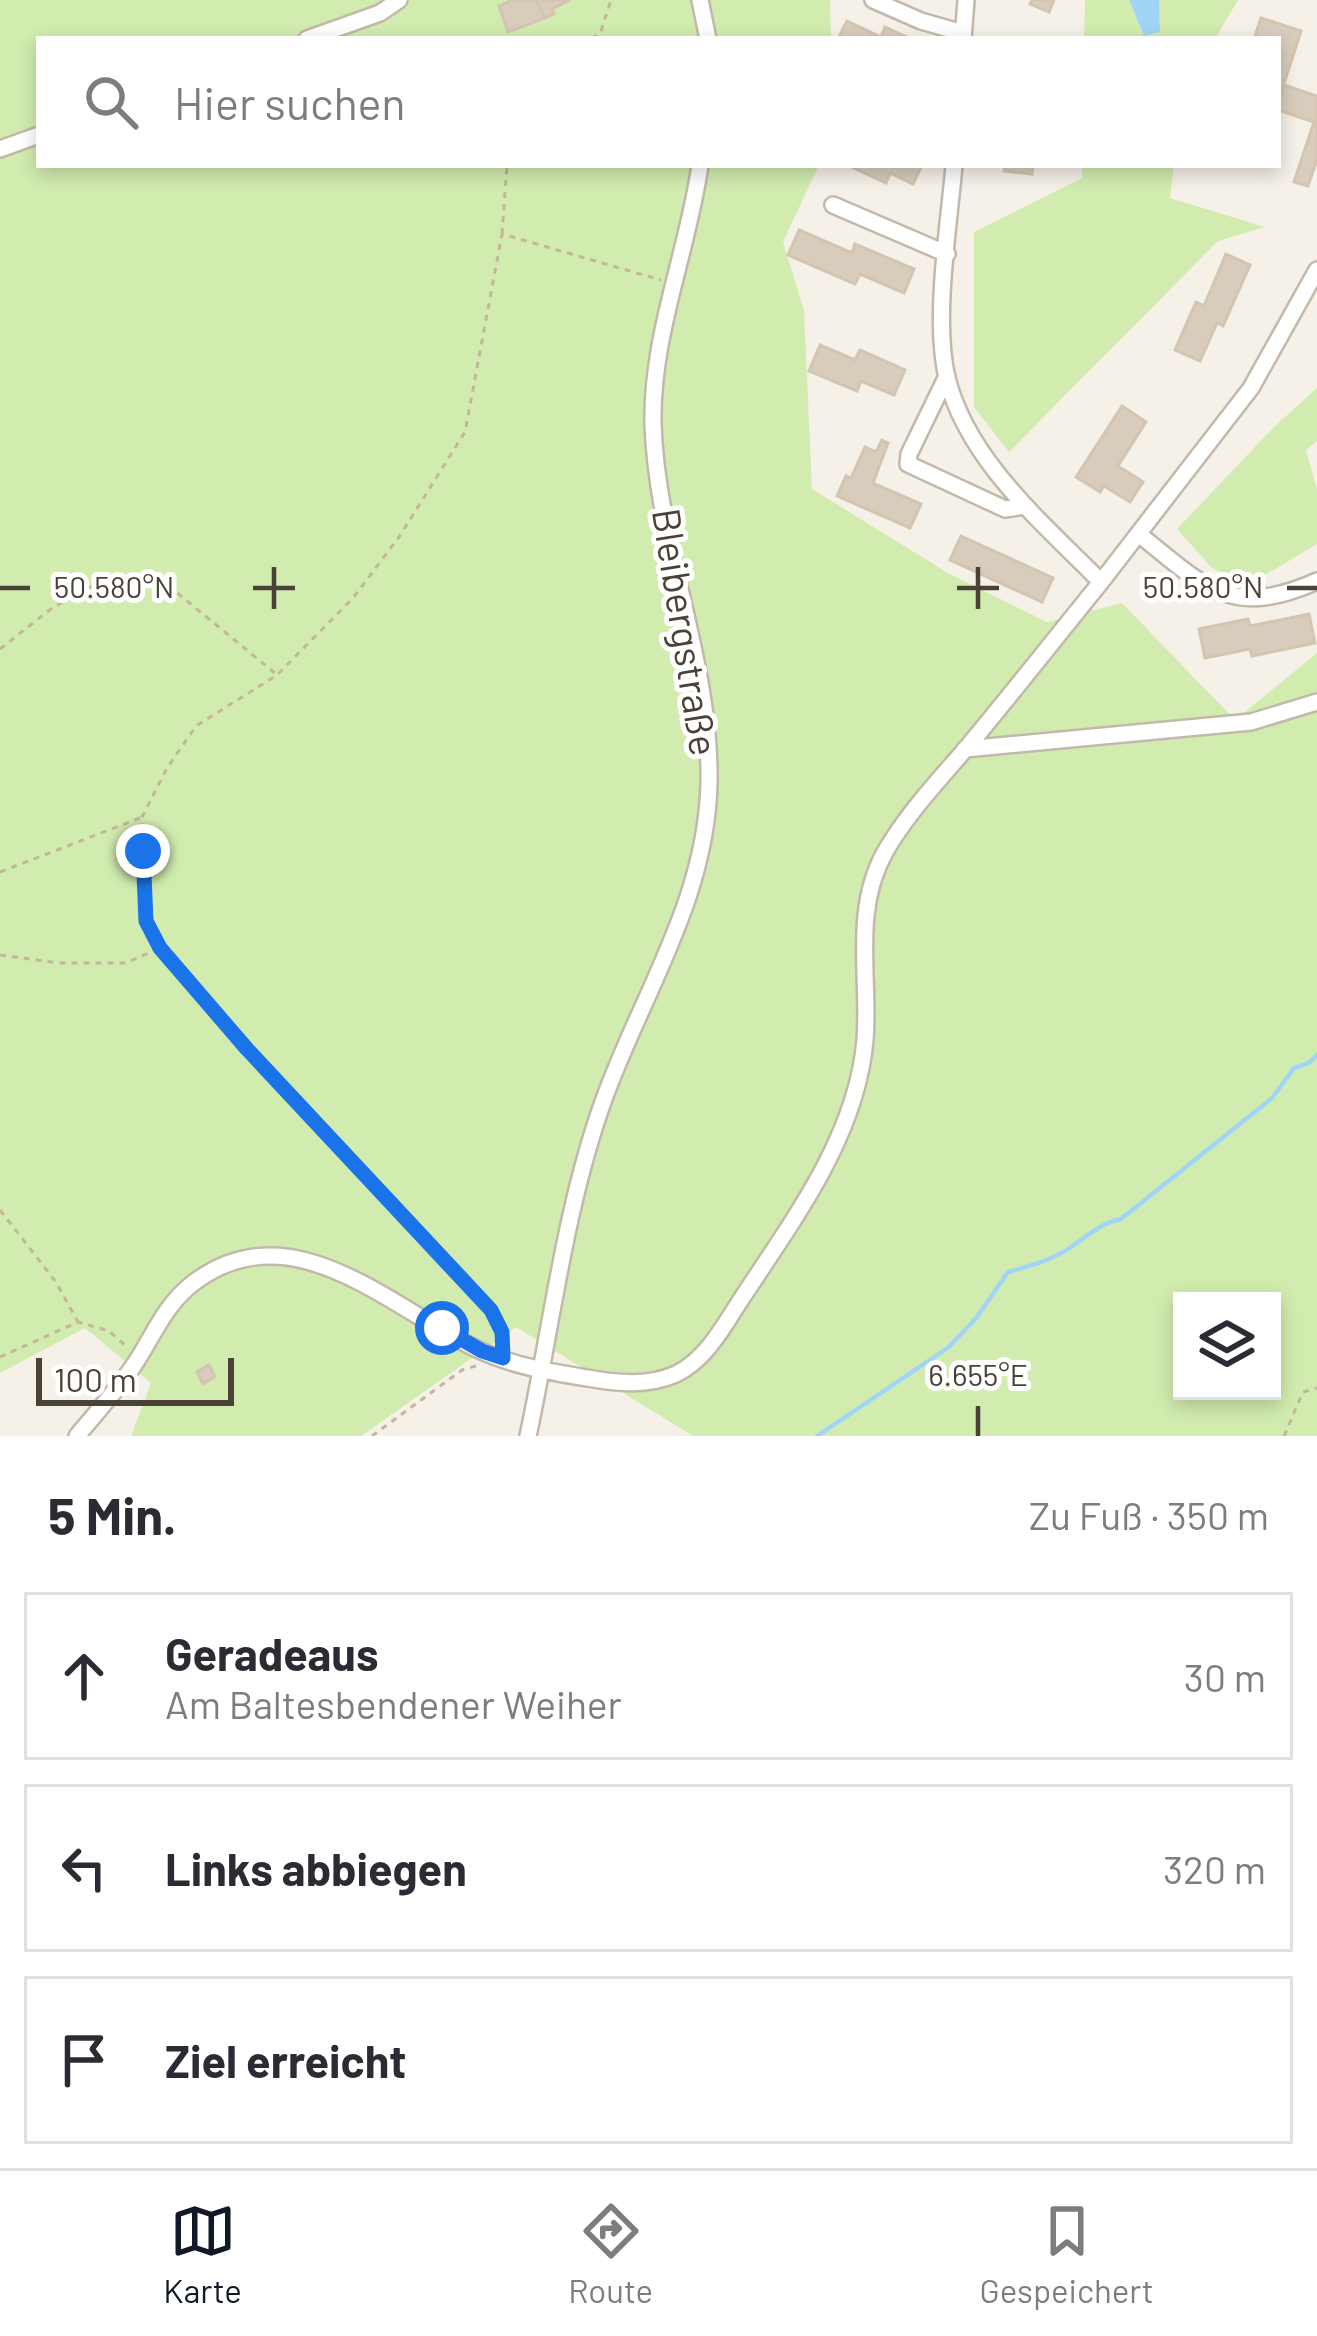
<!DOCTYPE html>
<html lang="de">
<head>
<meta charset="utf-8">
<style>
	:root { --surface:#fff; --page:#f2f2f3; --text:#2b2b33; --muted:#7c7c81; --line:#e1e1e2; --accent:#111827 }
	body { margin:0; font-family:Barlow,sans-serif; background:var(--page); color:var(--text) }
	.controls { position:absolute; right:36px; bottom:36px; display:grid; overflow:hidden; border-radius:0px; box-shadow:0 6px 18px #0003 }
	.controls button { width:108px; height:108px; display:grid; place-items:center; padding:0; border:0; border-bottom:3px solid var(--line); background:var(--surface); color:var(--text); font:60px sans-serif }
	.scale { position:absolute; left:36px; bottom:30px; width:198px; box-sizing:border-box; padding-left:12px; border:6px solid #4a4236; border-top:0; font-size:33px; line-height:42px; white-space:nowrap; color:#4a4236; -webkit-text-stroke:9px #fff; paint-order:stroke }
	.stop { position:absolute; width:36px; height:36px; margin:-27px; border:9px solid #1a73e8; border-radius:50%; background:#fff }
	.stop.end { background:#1a73e8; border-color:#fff; box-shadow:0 3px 12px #0008 }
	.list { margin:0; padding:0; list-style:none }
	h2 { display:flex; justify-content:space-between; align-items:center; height:156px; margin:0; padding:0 48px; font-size:51px }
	h2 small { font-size:39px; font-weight:400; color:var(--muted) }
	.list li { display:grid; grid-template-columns:78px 1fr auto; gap:36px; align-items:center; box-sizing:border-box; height:168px; margin:0 24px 24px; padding:0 24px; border:3px solid var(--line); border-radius:0px }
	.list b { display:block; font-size:45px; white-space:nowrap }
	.list p { margin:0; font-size:39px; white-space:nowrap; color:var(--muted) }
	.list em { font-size:39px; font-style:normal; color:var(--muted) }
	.icon { flex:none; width:66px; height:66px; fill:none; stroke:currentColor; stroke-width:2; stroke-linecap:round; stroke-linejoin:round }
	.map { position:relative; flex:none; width:1317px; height:1436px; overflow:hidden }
	.search { position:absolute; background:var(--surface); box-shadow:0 6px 18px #0003; left:36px; right:36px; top:36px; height:132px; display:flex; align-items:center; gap:30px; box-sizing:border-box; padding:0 42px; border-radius:0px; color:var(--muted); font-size:45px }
	.sheet { height:732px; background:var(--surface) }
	nav { display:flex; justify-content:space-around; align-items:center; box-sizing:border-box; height:168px; border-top:3px solid var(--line); background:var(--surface); font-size:33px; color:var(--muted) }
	nav a { display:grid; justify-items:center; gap:6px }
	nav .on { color:var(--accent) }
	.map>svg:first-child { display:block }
</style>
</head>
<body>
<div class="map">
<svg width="1317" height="1436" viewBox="0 0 1317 1436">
	<rect width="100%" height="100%" fill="#f5f1e9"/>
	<path fill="#d2ecaf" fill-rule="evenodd" d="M0 0H830L831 39H39V165H819L783 242 804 310 812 489 948 573 1047 622 1122 603 1235 720 1317 653V1436H693L516 1327 361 1436H131L151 1383 85 1328 0 1373ZM1182 1301H1272V1391H1182Z
		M1085 0H1129L1144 36 1160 31 1159 0H1238L1215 39H1084Z
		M1082 165H1174L1170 198 1265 227 1218 241 1009 452 974 407V232L1082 178Z
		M1317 388V441L1306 450 1317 489V544L1248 585 1212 568 1177 529 1273 428Z"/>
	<path fill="#a1d5f6" d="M1129 0H1159L1160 32 1144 36Z"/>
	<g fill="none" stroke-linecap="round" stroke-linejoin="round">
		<path stroke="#a1d5f6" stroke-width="4.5" d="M817 1436 949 1347 977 1317 1008 1272C1030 1266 1052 1260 1071 1247 1089 1235 1100 1223 1121 1219L1272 1098 1294 1068 1309 1063 1317 1055"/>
	</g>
	<path fill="#d8cdbd" stroke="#d3c5b0" stroke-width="3" d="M512 0H536L545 18 508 32 499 6Z
		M536 0H570L552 9 554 14 545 18Z
		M1032 0H1054L1049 12 1030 4Z
		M1261 18 1301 31 1278 102V39H1254Z
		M847 21 881 37 885 27 911 39H838Z
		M1284 85 1317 96V160L1308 186 1294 182 1314 122 1278 110Z
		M847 165H922L913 184 890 173 886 183Z
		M992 165H1033L1032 174 1004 171 1005 166Z
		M799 230 852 253 855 244 914 269 904 293 860 274 855 284 788 255Z
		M1226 254 1250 265 1223 326 1217 323 1200 361 1175 350 1196 302 1204 306Z
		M820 345 855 360 860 350 905 370 894 395 861 381 857 391 809 371Z
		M1122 406 1146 422 1118 466 1143 482 1130 502 1104 486 1100 492 1076 477Z
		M882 440 888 443 873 483 921 504 910 528 837 496 846 476 851 478 865 447 876 452Z
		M961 536 1053 578 1042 602 950 560Z
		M1309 614 1315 643 1252 656 1250 649 1205 658 1199 629 1248 619 1250 626Z
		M209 1365 215 1377 203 1384 197 1372Z"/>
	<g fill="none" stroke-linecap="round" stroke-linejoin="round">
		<defs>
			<path id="minor" d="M700 0 708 39
				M873 0 921 21 963 33
				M307 39 380 13 399 0
				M963 39 966 0
				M0 149 39 135
				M954 165C949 226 933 319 947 378 968 461 1043 523 1101 582L1251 388 1317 270
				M833 205 947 254
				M947 376 909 454 908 464 1005 509 1025 506
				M1140 535C1204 587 1232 619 1317 581
				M965 749 1251 722 1317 702
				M77 1436C96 1413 117 1390 134 1365 153 1337 164 1306 192 1284 292 1206 393 1311 481 1351 514 1366 551 1372 587 1378 616 1383 647 1387 676 1374 709 1358 726 1321 746 1292 796 1216 857 1134 865 1040 870 977 852 911 885 852 908 812 940 779 969 745 1014 691 1057 636 1101 582
				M528 1436C552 1324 565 1207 604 1099 642 994 707 899 709 782 711 661 657 545 653 424 651 336 688 251 700 165"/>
		</defs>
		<use href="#minor" stroke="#c2b9aa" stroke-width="20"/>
		<path stroke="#c4b59b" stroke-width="3" stroke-dasharray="6 6" stroke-linecap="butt" d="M592 39 601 31 611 0
			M502 234 507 165
			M0 649 52 608 114 574 170 587 276 674
			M0 872 140 818
			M0 955 59 963H126L160 948
			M0 1210 56 1282 78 1322
			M503 1343 502 1332 491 1309 247 1049 160 948 147 921 142 817 167 768 196 726 277 675 353 598 399 537 465 432 502 234 661 280
			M0 1357 78 1322 109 1331 127 1347
			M372 1436 462 1370 479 1365
			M1284 1436 1303 1392 1317 1388"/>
		<use href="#minor" stroke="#fff" stroke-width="15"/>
	</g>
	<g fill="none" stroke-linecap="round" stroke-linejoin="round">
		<path stroke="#1a73e8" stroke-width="15" d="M143 851 146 921 160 948 247 1049 491 1310 502 1332 503 1358 482 1351 442 1328"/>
	</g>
	<path fill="none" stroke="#4a4236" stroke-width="4.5" d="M274 567V609M978 567V609M0 588H30M253 588H295M957 588H999M1287 588H1317M978 1406V1436"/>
	<g text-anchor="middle" stroke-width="10" stroke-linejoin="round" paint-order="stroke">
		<g font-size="39" fill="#4a4236" stroke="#fff">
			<text transform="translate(685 632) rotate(81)" y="14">Bleibergstraße</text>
		</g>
	</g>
	<g font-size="30" text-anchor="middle" fill="#4a4236" stroke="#fff" stroke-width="10" stroke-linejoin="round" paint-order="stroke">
		<text x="114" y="598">50.580°N</text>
		<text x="1203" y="598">50.580°N</text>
		<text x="978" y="1386">6.655°E</text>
	</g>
</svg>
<div class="controls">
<button><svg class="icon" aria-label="layers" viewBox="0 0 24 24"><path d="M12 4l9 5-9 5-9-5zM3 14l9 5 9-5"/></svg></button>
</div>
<div class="scale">100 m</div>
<div class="stop" style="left:442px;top:1328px"></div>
<div class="stop end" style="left:143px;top:851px"></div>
<div class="search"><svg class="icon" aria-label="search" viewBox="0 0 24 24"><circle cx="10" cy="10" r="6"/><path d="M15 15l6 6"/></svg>Hier suchen</div>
</div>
<section class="sheet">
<h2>5 Min.<small>Zu Fuß · 350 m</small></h2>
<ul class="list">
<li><svg class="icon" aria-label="ahead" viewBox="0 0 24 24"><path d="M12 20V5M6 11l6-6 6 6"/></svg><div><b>Geradeaus</b><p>Am Baltesbendener Weiher</p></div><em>30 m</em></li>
<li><svg class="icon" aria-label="left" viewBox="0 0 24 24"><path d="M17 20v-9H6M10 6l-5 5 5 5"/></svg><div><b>Links abbiegen</b></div><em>320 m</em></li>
<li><svg class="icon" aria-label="arrive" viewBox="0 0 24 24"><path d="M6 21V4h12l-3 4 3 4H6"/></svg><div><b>Ziel erreicht</b></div></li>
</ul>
</section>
<nav>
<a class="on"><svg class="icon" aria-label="map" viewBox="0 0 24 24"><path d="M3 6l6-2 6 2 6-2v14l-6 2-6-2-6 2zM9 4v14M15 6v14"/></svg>Karte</a>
<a><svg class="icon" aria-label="directions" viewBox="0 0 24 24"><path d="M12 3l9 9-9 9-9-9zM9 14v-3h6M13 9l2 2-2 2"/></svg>Route</a>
<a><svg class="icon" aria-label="saved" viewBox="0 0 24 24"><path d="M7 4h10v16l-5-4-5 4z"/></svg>Gespeichert</a>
</nav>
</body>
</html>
